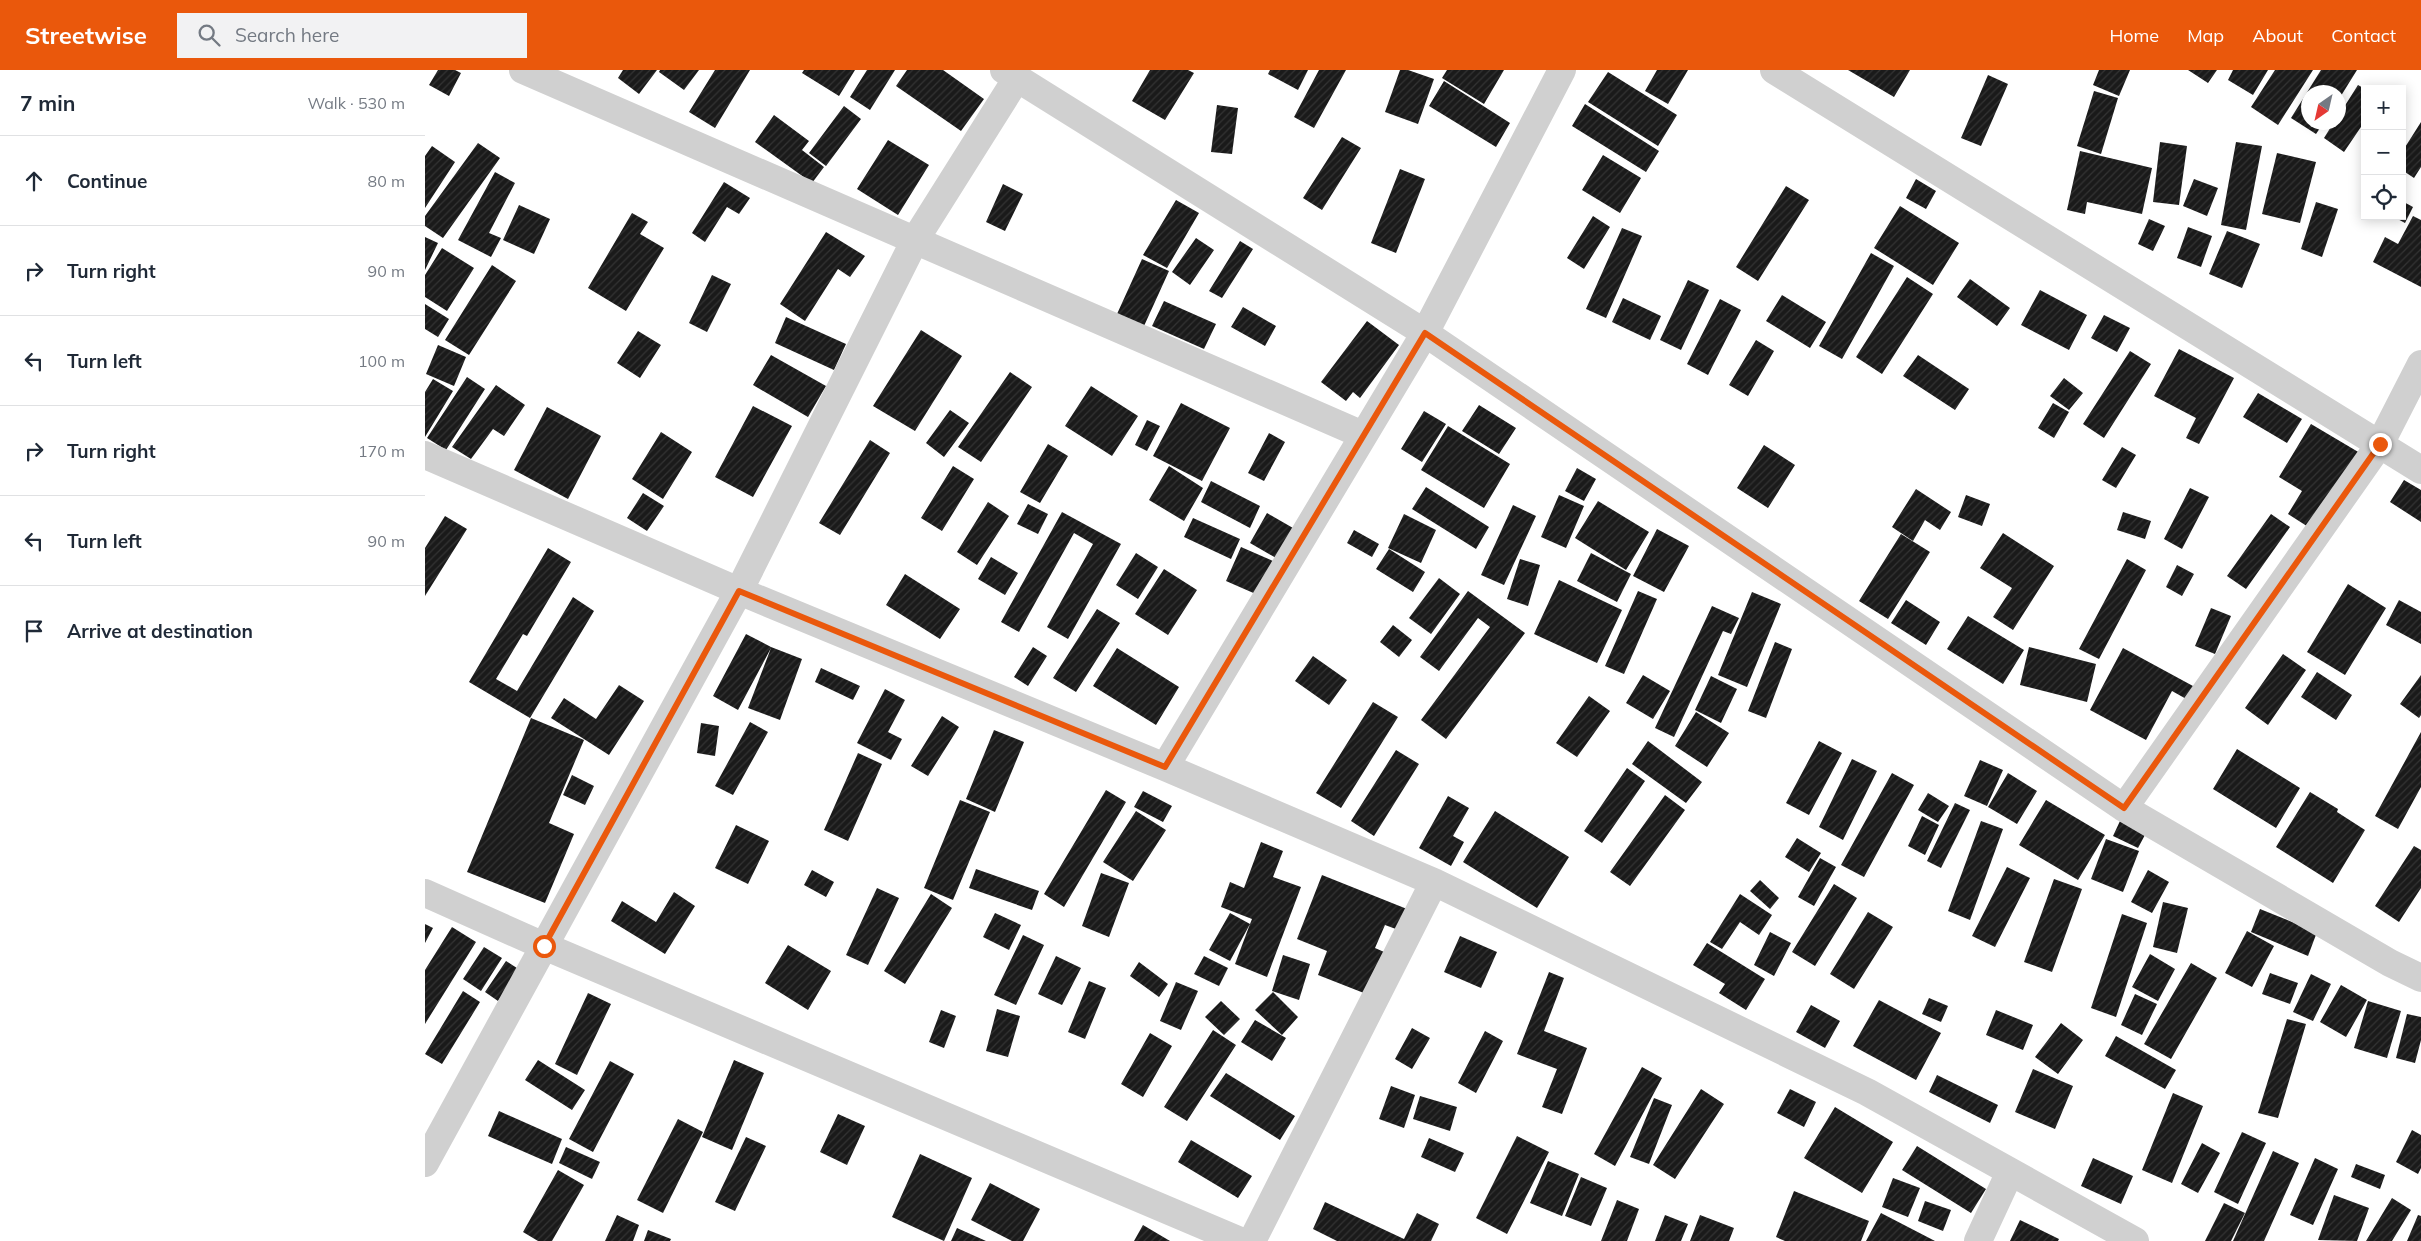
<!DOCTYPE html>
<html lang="en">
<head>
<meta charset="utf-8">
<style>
	:root { --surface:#fff; --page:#f2f2f3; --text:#1f2937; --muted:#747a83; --line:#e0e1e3; --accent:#ea580c }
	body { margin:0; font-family:Mulish,sans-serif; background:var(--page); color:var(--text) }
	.controls { position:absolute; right:15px; top:15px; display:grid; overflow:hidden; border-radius:0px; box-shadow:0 2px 12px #0003 }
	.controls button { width:45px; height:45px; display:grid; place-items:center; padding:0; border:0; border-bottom:1px solid var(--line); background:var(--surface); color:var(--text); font:25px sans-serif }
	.compass { position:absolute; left:1876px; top:15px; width:45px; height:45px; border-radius:50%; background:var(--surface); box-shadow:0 2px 12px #0003; rotate:214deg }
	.stop { position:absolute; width:15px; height:15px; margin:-11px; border:4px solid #ea580c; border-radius:50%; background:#fff }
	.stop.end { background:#ea580c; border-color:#fff; box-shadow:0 1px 5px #0008 }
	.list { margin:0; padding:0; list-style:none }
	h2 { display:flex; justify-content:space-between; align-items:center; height:65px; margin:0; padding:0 20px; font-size:21px }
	h2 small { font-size:16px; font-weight:400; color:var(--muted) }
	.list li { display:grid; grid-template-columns:32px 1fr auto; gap:15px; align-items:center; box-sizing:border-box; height:90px; padding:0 20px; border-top:1px solid var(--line) }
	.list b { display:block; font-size:19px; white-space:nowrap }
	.list em { font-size:16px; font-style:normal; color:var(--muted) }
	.icon { flex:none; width:28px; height:28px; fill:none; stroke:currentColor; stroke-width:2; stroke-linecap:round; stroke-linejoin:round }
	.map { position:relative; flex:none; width:1996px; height:1171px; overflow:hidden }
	header { display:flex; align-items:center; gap:30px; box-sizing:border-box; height:70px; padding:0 25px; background:var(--accent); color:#fff }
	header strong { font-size:24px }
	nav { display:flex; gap:28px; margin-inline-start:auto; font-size:18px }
	.search { width:350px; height:45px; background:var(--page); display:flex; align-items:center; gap:12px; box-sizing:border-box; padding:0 18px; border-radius:0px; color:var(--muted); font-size:19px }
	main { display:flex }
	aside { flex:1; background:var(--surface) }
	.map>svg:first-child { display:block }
</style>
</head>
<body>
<header>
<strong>Streetwise</strong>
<div class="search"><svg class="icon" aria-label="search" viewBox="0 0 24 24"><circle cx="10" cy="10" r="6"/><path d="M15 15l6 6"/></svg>Search here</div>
<nav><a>Home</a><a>Map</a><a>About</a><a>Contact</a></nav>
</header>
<main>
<aside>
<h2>7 min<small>Walk · 530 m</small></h2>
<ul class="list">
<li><svg class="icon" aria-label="ahead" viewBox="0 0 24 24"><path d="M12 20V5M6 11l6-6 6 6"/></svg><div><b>Continue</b></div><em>80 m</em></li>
<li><svg class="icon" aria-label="right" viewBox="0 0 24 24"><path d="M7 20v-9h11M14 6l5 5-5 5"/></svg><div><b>Turn right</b></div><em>90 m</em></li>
<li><svg class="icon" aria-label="left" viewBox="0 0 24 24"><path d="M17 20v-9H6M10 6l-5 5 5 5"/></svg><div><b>Turn left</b></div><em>100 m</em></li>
<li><svg class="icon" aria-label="right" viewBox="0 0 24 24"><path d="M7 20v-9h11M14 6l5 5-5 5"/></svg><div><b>Turn right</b></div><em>170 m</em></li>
<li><svg class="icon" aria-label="left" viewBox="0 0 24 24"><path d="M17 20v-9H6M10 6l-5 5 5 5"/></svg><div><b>Turn left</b></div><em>90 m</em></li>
<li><svg class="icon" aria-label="arrive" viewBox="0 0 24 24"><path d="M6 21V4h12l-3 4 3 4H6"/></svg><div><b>Arrive at destination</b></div></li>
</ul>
</aside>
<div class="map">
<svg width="1996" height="1171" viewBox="0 0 1996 1171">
	<defs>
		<pattern id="building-hatch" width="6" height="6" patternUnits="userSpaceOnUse" patternTransform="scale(1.25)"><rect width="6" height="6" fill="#1a1a1a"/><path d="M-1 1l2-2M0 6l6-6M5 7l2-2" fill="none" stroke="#333"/></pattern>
	</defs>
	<rect width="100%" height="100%" fill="#fff"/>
	<path fill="url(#building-hatch)" d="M13 0H30L36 3 24 26 4 15Z
		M198 0H232L214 24 193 8Z
		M235 0H274L259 20 234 2Z
		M290 0H325L290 58 264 42Z
		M379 0H430L414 26 377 3Z
		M442 0H470L445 40 425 27Z
		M482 0H518L559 29 536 61 471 16Z
		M725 0H763L769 3 740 50 707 31Z
		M845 0H883L873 20 843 4Z
		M894 0H921L889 58 869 47Z
		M975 0H983L1009 9 993 54 960 42Z
		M1022 0H1079L1059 34 1017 8Z
		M1232 0H1263L1243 34 1220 21Z
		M1423 0H1485L1469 27Z
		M1674 0H1705L1694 26 1668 15Z
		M1763 0H1792L1783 13Z
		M1808 0H1843L1828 25 1803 10Z
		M1850 0H1888L1853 55 1826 37Z
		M1896 0H1932L1914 29V22H1884V52H1899L1891 64 1866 48Z
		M1183 2 1252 45 1233 76 1163 32Z
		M1563 5 1583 14 1556 76 1536 68Z
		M1019 11 1085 53 1071 77 1004 36Z
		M1933 15 1940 19V51L1919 82 1899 68 1909 52H1914V45Z
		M1669 21 1693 28 1676 84 1652 76Z
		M1160 34 1234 81 1221 102 1147 56Z
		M792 35 813 38 807 84 786 82Z
		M419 36 436 49 401 96 384 83Z
		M349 45 384 71 377 80 399 97 387 113 330 72Z
		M1996 52V97L1989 108 1977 100V82Z
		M917 67 936 78 897 140 878 128Z
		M463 70 504 95 473 145 432 119Z
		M1735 72 1762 76 1754 135 1728 132Z
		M1811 72 1837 76 1821 160 1796 155Z
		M53 73 75 88 18 168 0 156V146Z
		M7 76 30 92 0 138V86Z
		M1655 81 1727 98 1717 144 1662 132 1660 144 1642 140Z
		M1852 83 1891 92 1875 153 1837 144Z
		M1178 85 1216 108 1195 143 1157 120Z
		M975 99 1000 109 971 183 946 173Z
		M70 102 90 113 64 163 76 168 66 187 33 170Z
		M1491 109 1511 121 1501 139 1481 128Z
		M1769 109 1793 118 1782 146 1758 136Z
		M299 112 325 128 314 144 302 137 280 172 267 163Z
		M578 114 598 124 580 161 561 152Z
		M1361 116 1384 130 1333 211 1311 197Z
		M751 130 774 143 742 198 718 185Z
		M1977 131 1988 137 1980 153 1967 146H1977Z
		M1891 132 1913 139 1897 187 1876 179Z
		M94 135 125 149 109 184 78 170Z
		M1475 136 1534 173 1508 215 1449 178Z
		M207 143 223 152 215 164 239 178 201 241 163 218Z
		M1168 146 1185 157 1159 199 1142 188Z
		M1988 146 1996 150V217L1948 192 1960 167 1973 174Z
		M1724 149 1740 156 1728 181 1713 174Z
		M1763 157 1787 166 1776 197 1752 188Z
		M1197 158 1217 166 1181 248 1161 239Z
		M1802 161 1835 174 1817 218 1784 204Z
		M401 162 440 186 425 207 413 199 380 251 355 234Z
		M0 167 13 173 0 200Z
		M771 168 789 180 765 215 747 202Z
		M815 171 828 179 797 228 784 221Z
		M17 178 49 198 22 241 0 227V205Z
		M1446 183 1469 196 1417 289 1394 276Z
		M717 189 744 201 719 256 692 244Z
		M67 195 91 211 44 285 20 270Z
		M287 205 306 214 282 262 264 253Z
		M1482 207 1508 224 1457 304 1431 287Z
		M1545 209 1585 238 1572 256 1532 227Z
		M1263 210 1284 220 1256 280 1235 270Z
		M1615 220 1662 245 1644 280 1596 255Z
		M1357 225 1401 252 1385 278 1341 251Z
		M1198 228 1236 246 1225 270 1187 252Z
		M1295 229 1316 240 1283 305 1262 294Z
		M739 231 791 254 779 279 727 256Z
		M0 234 24 249 13 267 0 259Z
		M818 237 851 256 840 276 806 257Z
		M1679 245 1705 258 1692 282 1666 268Z
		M361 247 421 274 409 300 350 273Z
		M942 251 974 275 935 328 928 322 921 331 896 312Z
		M496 260 537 286 490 361 448 336Z
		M213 261 236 275 215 308 192 293Z
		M1331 270 1349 281 1323 326 1304 315Z
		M13 275 41 287 29 316 1 304Z
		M1754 279 1809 308 1774 374 1761 368 1771 348 1729 326Z
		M1705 281 1726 294 1679 368 1658 354Z
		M346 285 401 316 383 347 328 315Z
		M1493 285 1544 319 1530 340 1478 306Z
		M585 302 607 317 556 392 533 377Z
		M42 307 60 319 21 380 2 368Z
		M1639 308 1658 323 1644 340 1625 326Z
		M8 309 28 321 0 367V322Z
		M71 315 100 335 79 366 68 359 46 389 27 377Z
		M666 316 713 346 687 386 640 356Z
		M1833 323 1877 349 1862 373 1818 347Z
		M756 333 805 358 777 411 728 386Z
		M1628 333 1644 342 1629 368 1613 358Z
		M1054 335 1091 358 1074 384 1037 361Z
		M328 336 367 356 328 427 290 407Z
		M122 337 176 366 143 429 89 400Z
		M525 340 544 353 519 387 501 373Z
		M999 341 1021 354 997 392 976 379Z
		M722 350 735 356 722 381 710 375Z
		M1886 354 1935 383 1888 460 1863 444 1877 421 1854 407Z
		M1023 356 1085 394 1059 438 996 400Z
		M236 362 267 382 238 429 207 409Z
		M844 363 860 372 839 411 823 403Z
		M445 370 465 383 415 465 394 453Z
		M623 374 643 386 615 433 595 422Z
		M1339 375 1370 395 1343 438 1312 418Z
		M1697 377 1711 385 1691 418 1677 410Z
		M528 396 549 409 517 461 496 448Z
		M744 396 778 418 759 451 724 430Z
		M1152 398 1171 409 1159 431 1140 421Z
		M1979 410 1996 420V452L1965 432Z
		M786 411 835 436 825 458 776 432Z
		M1001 417 1064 457 1051 479 987 439Z
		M1765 418 1784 427 1757 479 1739 469Z
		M1491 419 1526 442 1515 460 1500 450 1488 471 1467 457Z
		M218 423 239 436 222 461 202 448Z
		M1134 425 1159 436 1141 478 1116 467Z
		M1541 425 1565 434 1557 456 1533 447Z
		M1173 431 1224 462 1201 500 1150 468Z
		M563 432 584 446 552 495 532 482Z
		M603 434 623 444 613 464 592 454Z
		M1088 435 1111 446 1079 515 1056 505Z
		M637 442 696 474 643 569 622 557 668 474 649 463 594 562 576 552Z
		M1698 442 1726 451 1720 469 1692 460Z
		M842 443 868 458 851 488 825 473Z
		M979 444 1011 460 996 493 963 478Z
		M1846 444 1865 457 1821 519 1802 506Z
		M20 446 42 459 0 526V478Z
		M768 448 815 469 806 489 759 467Z
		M1232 459 1264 476 1239 522 1208 506Z
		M929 460 954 474 947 487 922 473Z
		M1578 463 1629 496 1588 560 1568 547 1587 518 1555 498Z
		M1476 464 1505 482 1463 549 1434 531Z
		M816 477 848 491 833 525 801 511Z
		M123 478 146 492 102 566 98 564 71 609 92 621 148 527 169 541 105 648 44 612Z
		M964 479 1000 502 988 522 951 499Z
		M711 483 733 497 713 529 691 515Z
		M1166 483 1206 504 1192 532 1152 511Z
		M566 487 593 503 580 525 553 509Z
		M1095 489 1115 495 1103 536 1082 529Z
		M1702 489 1721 500 1674 589 1654 579Z
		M1752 495 1769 504 1757 526 1741 517Z
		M739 499 772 520 743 565 710 544Z
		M480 504 535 539 515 569 461 535Z
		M1014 508 1035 524 1006 564 984 548Z
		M1134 510 1197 540 1172 593 1109 564Z
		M1923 514 1961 538 1920 605 1882 582Z
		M1043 521 1100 563 1021 669 996 650 1065 557 1053 548 1014 601 995 587Z
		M1213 521 1232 529 1199 604 1180 596Z
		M1327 522 1356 534 1322 617 1293 605Z
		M1481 530 1515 552 1501 575 1466 553Z
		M1974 530 1996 542V574L1961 555Z
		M1287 536 1314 548 1306 564 1298 561 1249 667 1230 658Z
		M1786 538 1806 546 1790 584 1770 576Z
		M672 539 695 553 651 622 628 608Z
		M1543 546 1599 580 1578 614 1522 579Z
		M968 555 987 570 974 587 955 572Z
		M321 564 346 577 377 589 355 650 323 638 346 578 313 640 288 626Z
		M1350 572 1367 579 1341 648 1323 641Z
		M608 577 622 586 603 616 589 607Z
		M1604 577 1671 594 1662 632 1595 615Z
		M692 578 754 617 731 655 668 616Z
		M1698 578 1779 622 1772 635 1747 621 1721 670 1665 640Z
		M1858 584 1881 600 1843 655 1820 638Z
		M888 586 922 610 904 635 870 611Z
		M396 598 435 616 428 630 390 612Z
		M1892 602 1927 625 1911 650 1876 627Z
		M1218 605 1245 621 1228 649 1201 633Z
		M1996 605V645L1994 648 1975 634Z
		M1286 606 1312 619 1296 653 1270 640Z
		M194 615 219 631 184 685 126 648 139 628 171 649Z
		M460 619 480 630 463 662 477 669 466 690 432 673Z
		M1164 626 1185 641 1152 687 1131 673Z
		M948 632 973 647 916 738 891 723Z
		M1271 642 1304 663 1282 697 1250 676Z
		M517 646 534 657 503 706 486 696Z
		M106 648 159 670 124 753 149 764 120 833 42 802Z
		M325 652 343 662 308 725 290 716Z
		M276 653 294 656 290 686 272 683Z
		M569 660 599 672 570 742 541 729Z
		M1996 662V717L1973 759 1950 746Z
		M1223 671 1277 712 1261 733 1207 694Z
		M1394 671 1417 683 1384 745 1361 733Z
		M1812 679 1875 718 1851 758 1788 719Z
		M971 680 994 694 949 766 926 751Z
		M433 683 457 694 423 771 399 760Z
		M1427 689 1452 701 1418 770 1394 757Z
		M1555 690 1578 700 1562 736 1539 726Z
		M1202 698 1220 711 1177 773 1159 761Z
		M1467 703 1489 715 1439 807 1416 795Z
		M1583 703 1612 721 1592 754 1563 737Z
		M147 705 169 716 160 735 138 725Z
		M681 720 701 732 639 837 619 824Z
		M718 721 747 736 738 752 709 737Z
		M1885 722 1913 739 1912 742 1940 760 1908 813 1851 777Z
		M1503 723 1524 736 1513 752 1493 740Z
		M1240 725 1260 740 1205 816 1185 802Z
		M1023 726 1044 738 1028 766 1039 772 1026 796 994 778Z
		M535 730 565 742 528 830 499 818Z
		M1621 730 1680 765 1653 810 1594 775Z
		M1530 733 1545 740 1516 798 1502 791Z
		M711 741 741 760 708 811 678 792Z
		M1070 741 1144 787 1112 838 1038 792Z
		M1497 746 1514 755 1500 785 1483 776Z
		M1556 751 1578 759 1545 850 1523 841Z
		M1695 751 1721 763 1713 778 1688 766Z
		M311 755 344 771 323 814 290 798Z
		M1372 768 1396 783 1384 802 1360 787Z
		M1681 769 1714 781 1698 822 1666 809Z
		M836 772 858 781 848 807 876 817 842 907 810 894 825 854 805 891 784 880 805 843 825 854 827 849 796 837 805 812 819 818Z
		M1989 776 1996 780V818L1974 852 1950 836Z
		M1395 788 1411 797 1389 836 1373 827Z
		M1582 797 1605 808 1570 877 1547 866Z
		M551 799 614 821 607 840 544 818Z
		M387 800 409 812 401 827 379 815Z
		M1723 800 1744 812 1727 843 1706 832Z
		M676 803 704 813 684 867 657 856Z
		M897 805 987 841 979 862 960 855 950 878 966 885 949 927 893 905 902 881 872 869Z
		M1629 809 1657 819 1627 902 1599 892Z
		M1335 810 1354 828 1345 839 1325 821Z
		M1409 814 1432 828 1390 896 1367 882Z
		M452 818 474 828 443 895 421 885Z
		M249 822 270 836 240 884 186 851 197 831 231 852Z
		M506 824 527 838 480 914 459 901Z
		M1315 824 1347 845 1334 865 1315 852 1297 879 1285 872Z
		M1738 832 1763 838 1752 883 1728 877Z
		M1835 839 1892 862 1883 886 1826 862Z
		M1443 842 1468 857 1429 919 1405 904Z
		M570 843 596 855 584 880 558 867Z
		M1697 844 1722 853 1691 947 1666 938Z
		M0 854 8 858 0 873Z
		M27 857 51 872 0 954V900Z
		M1822 861 1849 876 1827 917 1800 903Z
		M1345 862 1366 873 1349 906 1329 895Z
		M598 865 619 875 591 935 569 925Z
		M1035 866 1072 882 1056 918 1019 902Z
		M1282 873 1340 909 1321 940 1294 923 1300 914 1268 895Z
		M363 875 406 901 383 940 340 913Z
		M59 877 77 888 56 921 38 909Z
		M1725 884 1750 899 1733 931 1707 917Z
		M858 885 885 894 874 930 847 921Z
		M631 886 656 898 637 935 613 924Z
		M779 886 803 898 794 916 769 904Z
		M81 891 95 900 73 931 60 922Z
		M714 892 743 914 734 927 705 906Z
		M1766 893 1792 908 1746 989 1719 974Z
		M1124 902 1139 908 1119 961 1162 978 1137 1044 1117 1037 1132 999 1092 984Z
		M1845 903 1873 913 1865 934 1837 924Z
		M1886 904 1906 914 1888 951 1868 942Z
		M664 911 681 918 660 969 643 962Z
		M751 912 773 921 756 960 735 951Z
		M1916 915 1942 930 1921 967 1895 952Z
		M38 921 55 932 17 994 0 984Z
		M848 922 873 947 857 965 830 940Z
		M163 923 186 934 152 1005 130 994Z
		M1710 924 1732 934 1717 965 1696 955Z
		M1504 928 1523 936 1516 952 1497 944Z
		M1454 930 1516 963 1491 1010 1428 976Z
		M796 931 815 949 799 965 780 947Z
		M1943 931 1976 941 1962 988 1929 978Z
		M1386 935 1415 951 1400 978 1371 962Z
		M572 939 595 946 583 987 561 981Z
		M516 940 531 946 519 978 504 972Z
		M1571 940 1608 955 1598 980 1561 965Z
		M1982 944 1996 947V970L1990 993 1971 988Z
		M1862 949 1881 954 1853 1048 1833 1043Z
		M830 950 861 968 847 991 816 972Z
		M1636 953 1658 970 1633 1004 1610 987Z
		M987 958 1005 968 987 999 970 989Z
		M788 960 811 975 762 1051 739 1037Z
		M1060 961 1078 971 1051 1023 1033 1013Z
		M725 963 747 976 718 1027 696 1014Z
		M1691 966 1751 1000 1740 1019 1680 986Z
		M113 990 160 1020 147 1040 100 1010Z
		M309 990 339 1003 307 1080 277 1067Z
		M185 991 209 1004 168 1082 144 1069Z
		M1217 997 1237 1008 1190 1096 1169 1084Z
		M1608 999 1648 1016 1630 1059 1590 1042Z
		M801 1003 870 1046 855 1070 785 1026Z
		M1512 1005 1573 1035 1565 1053 1504 1022Z
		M966 1016 990 1025 979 1058 954 1049Z
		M1276 1019 1299 1034 1250 1109 1228 1095Z
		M1365 1019 1391 1032 1379 1057 1352 1043Z
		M1748 1023 1778 1036 1747 1113 1717 1100Z
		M995 1026 1032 1037 1025 1061 988 1049Z
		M1229 1028 1247 1035 1224 1094 1205 1087Z
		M1410 1037 1468 1072 1437 1123 1379 1088Z
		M74 1041 137 1069 127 1094 63 1066Z
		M413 1044 440 1056 422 1095 395 1082Z
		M253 1049 278 1062 238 1143 212 1130Z
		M1987 1060 1996 1065V1098L1993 1104 1971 1092Z
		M1817 1062 1841 1073 1813 1134 1789 1122Z
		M1092 1066 1124 1082 1082 1164 1051 1148Z
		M321 1067 341 1076 310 1141 290 1132Z
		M1004 1068 1039 1083 1030 1102 996 1087Z
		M766 1070 827 1106 813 1128 753 1092Z
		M1777 1073 1795 1083 1773 1123 1756 1114Z
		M1492 1076 1561 1119 1546 1143 1477 1100Z
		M141 1077 175 1092 167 1109 134 1093Z
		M1848 1081 1874 1093 1839 1171H1808Z
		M495 1084 547 1108 519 1171 467 1147Z
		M1668 1088 1708 1106 1696 1134 1656 1116Z
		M1890 1088 1913 1099 1888 1155 1865 1145Z
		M1123 1091 1154 1104 1137 1146 1105 1133Z
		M1931 1094 1960 1105 1955 1119 1926 1107Z
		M133 1100 159 1115 127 1171H113L98 1162Z
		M1156 1107 1182 1118 1166 1156 1140 1146Z
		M1468 1108 1495 1118 1483 1147 1457 1137Z
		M565 1113 615 1139 598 1171H587L546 1150Z
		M1369 1121 1444 1151 1436 1171H1360L1351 1167Z
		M1909 1125 1944 1138 1932 1171 1893 1170Z
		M1967 1128 1986 1140 1967 1171H1941Z
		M1192 1130 1214 1139 1202 1171H1176Z
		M1500 1131 1526 1140 1518 1161 1493 1151Z
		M900 1132 979 1169 992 1143 1014 1154 1006 1171H912L888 1159Z
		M1799 1133 1820 1143 1806 1171H1780Z
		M1456 1143 1510 1171H1441Z
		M192 1145 214 1155 208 1171H180Z
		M1240 1145 1263 1154 1256 1171H1230Z
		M1275 1145 1309 1158 1304 1171H1265Z
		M1993 1145 1996 1146V1171H1982Z
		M1595 1150 1634 1169 1633 1171H1585Z
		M718 1155 745 1171H709Z
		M532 1158 561 1171H526Z
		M223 1160 246 1169 245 1171H219Z"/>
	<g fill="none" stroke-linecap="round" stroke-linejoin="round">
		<path stroke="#d0d0d0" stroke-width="28" d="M98 0 938 365
			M579 0 1000 263 1699 738 1965 893 1996 908
			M1349 0 1996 400
			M0 385 314 521 740 697 1009 812 1442 1022 1710 1171
			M740 697 1000 263 1137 0
			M1699 738 1955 374 1996 294
			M0 823 119 876 815 1171
			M0 1093 314 521 490 170 592 8
			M827 1171 1009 812
			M1553 1171 1585 1102"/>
	</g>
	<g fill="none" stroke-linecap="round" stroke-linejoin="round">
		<path stroke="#ea580c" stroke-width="6" d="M119 876 314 521 740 697 1000 263 1699 738 1955 374"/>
	</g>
</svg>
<div class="controls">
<button>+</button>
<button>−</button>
<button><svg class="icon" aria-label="locate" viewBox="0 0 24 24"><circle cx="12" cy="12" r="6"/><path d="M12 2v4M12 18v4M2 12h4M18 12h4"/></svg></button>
</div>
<svg class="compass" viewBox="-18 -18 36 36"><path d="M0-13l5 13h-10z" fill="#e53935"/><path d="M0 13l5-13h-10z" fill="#747a83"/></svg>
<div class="stop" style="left:119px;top:876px"></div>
<div class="stop end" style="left:1955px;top:374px"></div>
</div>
</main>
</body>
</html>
